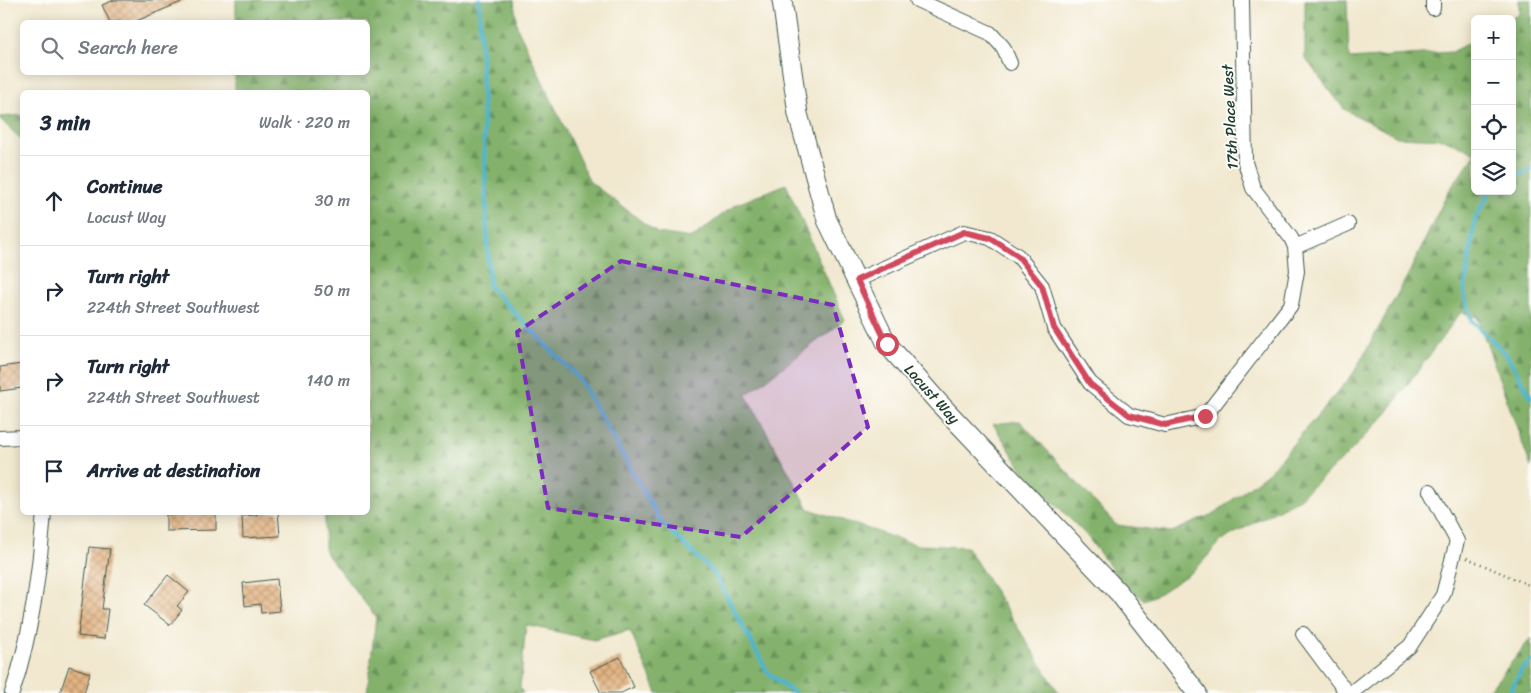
<!DOCTYPE html>
<html lang="en">
<head>
<meta charset="utf-8">
<style>
	:root { --surface:#fff; --page:#f2f2f3; --text:#1f2937; --muted:#747a83; --line:#e0e1e3 }
	body { margin:0; font-family:Sriracha,sans-serif; background:var(--page); color:var(--text) }
	.controls { position:absolute; right:15px; top:15px; display:grid; overflow:hidden; border-radius:8px; box-shadow:0 2px 12px #0003 }
	.controls button { width:45px; height:45px; display:grid; place-items:center; padding:0; border:0; border-bottom:1px solid var(--line); background:var(--surface); color:var(--text); font:25px sans-serif }
	.stop { position:absolute; width:15px; height:15px; margin:-11px; border:4px solid #d1495b; border-radius:50%; background:#fff }
	.stop.end { background:#d1495b; border-color:#fff; box-shadow:0 1px 5px #0008 }
	.list { margin:0; padding:0; list-style:none }
	h2 { display:flex; justify-content:space-between; align-items:center; height:65px; margin:0; padding:0 20px; font-size:21px }
	h2 small { font-size:16px; font-weight:400; color:var(--muted) }
	.list li { display:grid; grid-template-columns:32px 1fr auto; gap:15px; align-items:center; box-sizing:border-box; height:90px; padding:0 20px; border-top:1px solid var(--line) }
	.list b { display:block; font-size:19px; white-space:nowrap }
	.list p { margin:0; font-size:16px; white-space:nowrap; color:var(--muted) }
	.list em { font-size:16px; font-style:normal; color:var(--muted) }
	.icon { flex:none; width:28px; height:28px; fill:none; stroke:currentColor; stroke-width:2; stroke-linecap:round; stroke-linejoin:round }
	.map { position:relative; flex:none; width:1531px; height:693px; overflow:hidden }
	.search { position:absolute; background:var(--surface); box-shadow:0 2px 12px #0003; left:20px; top:20px; width:350px; height:55px; display:flex; align-items:center; gap:12px; box-sizing:border-box; padding:0 18px; border-radius:8px; color:var(--muted); font-size:19px }
	.panel { position:absolute; background:var(--surface); box-shadow:0 2px 12px #0003; left:20px; top:90px; width:350px; height:425px; border-radius:8px }
	.map>svg:first-child { display:block }
</style>
</head>
<body>
<div class="map">
<svg width="1531" height="693" viewBox="0 0 1531 693">
	<defs>
		<pattern id="forest-firs" width="22" height="20" patternUnits="userSpaceOnUse" patternTransform="scale(1.25)"><rect width="22" height="20" fill="#84b26c"/><path d="M5 1l3.5 6h-7zM16 11l3.5 6h-7z" fill="#6b925a"/></pattern>
		<pattern id="building-cross-hatch" width="8" height="8" patternUnits="userSpaceOnUse" patternTransform="scale(1.25)"><rect width="8" height="8" fill="#e4b483"/><path d="M0 0l8 8M0 8l8-8" fill="none" stroke="#b8946c"/></pattern>
	</defs>
	<rect width="100%" height="100%" fill="#fdfcf7"/>
	<filter id="ink" filterUnits="userSpaceOnUse"><feTurbulence type="fractalNoise" baseFrequency=".02" numOctaves="2"/><feDisplacementMap in="SourceGraphic" scale="10" xChannelSelector="R" yChannelSelector="G"/><feConvolveMatrix kernelMatrix="1 2 1 2 8 2 1 2 1" color-interpolation-filters="sRGB"/></filter>
	<filter id="wash" filterUnits="userSpaceOnUse"><feTurbulence type="fractalNoise" baseFrequency=".0096" numOctaves="4" result="noise"/><feDisplacementMap in="SourceGraphic" scale="20" xChannelSelector="R" yChannelSelector="G"/><feGaussianBlur stdDeviation="1.12" result="paint"/><feColorMatrix in="noise" values="0 0 0 0 0 0 0 0 0 0 0 0 0 0 0 0 0 1.4 0 .05"/><feComposite in="paint" operator="in"/></filter>
	<g filter="url(#wash)">
		<rect width="100%" height="100%" fill="#f1e8cf"/>
		<path fill="url(#forest-firs)" stroke="#527850" d="M236 0H514L517 27 590 182 657 233 692 238 735 205 786 184 845 320 746 395 809 509 917 545 967 547 1059 693H657L630 630 594 640 526 625 520 688 523 693H367L376 617 325 552V513L368 512V92H235V73L368 72V22H236Z
			M1305 0H1347L1349 59 1452 52 1475 39V153L1444 139 1397 137 1344 109 1305 58Z
			M1519 0H1531V467L1477 317 1461 312 1386 414 1345 457 1297 500 1222 540 1195 570 1160 593 1144 600 1121 581 1086 535 1025 474 993 424 1020 421 1116 525 1172 532 1215 513 1269 472 1353 374 1409 273 1448 192 1475 154V191H1512L1511 19 1519 14Z
			M22 115V140L0 119V117Z
			M1531 638V693H1487Z"/>
		<g fill="none" stroke-linecap="round" stroke-linejoin="round">
			<path stroke="#4fb5cd" stroke-width="4.5" d="M479 0 489 286 580 380 661 522 714 573 768 673 794 693
				M1512 176 1531 170
				M1490 191 1475 219 1464 293 1472 321 1507 355 1531 397
				M1509 693 1522 669 1531 662"/>
		</g>
		<g id="blocks">
			<path fill="url(#building-cross-hatch)" d="M114 0H186L134 22H110L102 5Z
				M22 364V388L0 391V367Z
				M257 512H278L280 536 243 538 242 516 257 515Z
				M216 513V530L166 531V514Z
				M89 547 110 549 102 609H108L104 639 78 636Z
				M168 575 189 592 177 606 182 610 170 625 144 605Z
				M277 579 280 611 261 613 260 604 245 606 243 583Z
				M620 657 634 687 621 693H601L590 671Z
				M69 666 90 673 84 693H60Z"/>
		</g>
	</g>
	<g filter="url(#ink)">
		<use href="#blocks" fill-opacity="0" stroke="#3e574b" stroke-width="1"/>
		<g fill="none" stroke-linecap="round" stroke-linejoin="round">
			<defs>
				<path id="street" d="M917 0 990 33 1003 47 1010 63
					M1433 0V8
					M1295 247 1348 224
					M857 280 964 232 990 238 1018 256 1042 286 1054 328 1090 383 1129 415 1165 425 1205 416 1291 305 1297 271 1295 247 1291 238 1253 188 1245 162 1242 0
					M0 438 22 437
					M1303 634 1347 693
					M12 693C32 632 39 576 44 512
					M1351 693 1410 646 1443 595 1457 541 1430 491"/>
				<path id="secondary" d="M782 0 798 114 827 220 887 344 938 402 1119 593 1197 693"/>
			</defs>
			<use href="#street" stroke="#3e574b" stroke-width="16"/>
			<use href="#secondary" stroke="#3e574b" stroke-width="21"/>
			<path stroke="#3e574b" stroke-width="2.5" stroke-dasharray="1 4" stroke-linecap="butt" d="M1467 558 1531 586"/>
			<use href="#street" stroke="#fff" stroke-width="14"/>
			<use href="#secondary" stroke="#fff" stroke-width="19"/>
		</g>
	</g>
	<g fill="none" stroke-linecap="round" stroke-linejoin="round" filter="url(#ink)">
		<path stroke="#d1495b" stroke-width="6" d="M887 344 857 280 964 232 990 238 1018 256 1042 286 1054 328 1090 384 1129 415 1165 425 1205 416"/>
	</g>
	<path fill="#7b2cbf" fill-opacity="0.2" stroke="#7b2cbf" stroke-width="4" stroke-dasharray="10 6" stroke-linejoin="round" d="M621 261 833 305 868 427 741 537 548 508 517 332Z"/>
	<g text-anchor="middle" stroke-width="4" stroke-linejoin="round" paint-order="stroke">
		<g font-size="15" fill="#1f3d34" stroke="#fdfcf7">
			<text transform="translate(1230 117) rotate(-93)" y="5">17th Place West</text>
			<text transform="translate(932 394) rotate(48)" y="5">Locust Way</text>
		</g>
	</g>
</svg>
<div class="controls">
<button>+</button>
<button>−</button>
<button><svg class="icon" aria-label="locate" viewBox="0 0 24 24"><circle cx="12" cy="12" r="6"/><path d="M12 2v4M12 18v4M2 12h4M18 12h4"/></svg></button>
<button><svg class="icon" aria-label="layers" viewBox="0 0 24 24"><path d="M12 4l9 5-9 5-9-5zM3 14l9 5 9-5"/></svg></button>
</div>
<div class="stop" style="left:887px;top:344px"></div>
<div class="stop end" style="left:1205px;top:416px"></div>
<div class="search"><svg class="icon" aria-label="search" viewBox="0 0 24 24"><circle cx="10" cy="10" r="6"/><path d="M15 15l6 6"/></svg>Search here</div>
<section class="panel">
<h2>3 min<small>Walk · 220 m</small></h2>
<ul class="list">
<li><svg class="icon" aria-label="ahead" viewBox="0 0 24 24"><path d="M12 20V5M6 11l6-6 6 6"/></svg><div><b>Continue</b><p>Locust Way</p></div><em>30 m</em></li>
<li><svg class="icon" aria-label="right" viewBox="0 0 24 24"><path d="M7 20v-9h11M14 6l5 5-5 5"/></svg><div><b>Turn right</b><p>224th Street Southwest</p></div><em>50 m</em></li>
<li><svg class="icon" aria-label="right" viewBox="0 0 24 24"><path d="M7 20v-9h11M14 6l5 5-5 5"/></svg><div><b>Turn right</b><p>224th Street Southwest</p></div><em>140 m</em></li>
<li><svg class="icon" aria-label="arrive" viewBox="0 0 24 24"><path d="M6 21V4h12l-3 4 3 4H6"/></svg><div><b>Arrive at destination</b></div></li>
</ul>
</section>
</div>
</body>
</html>
